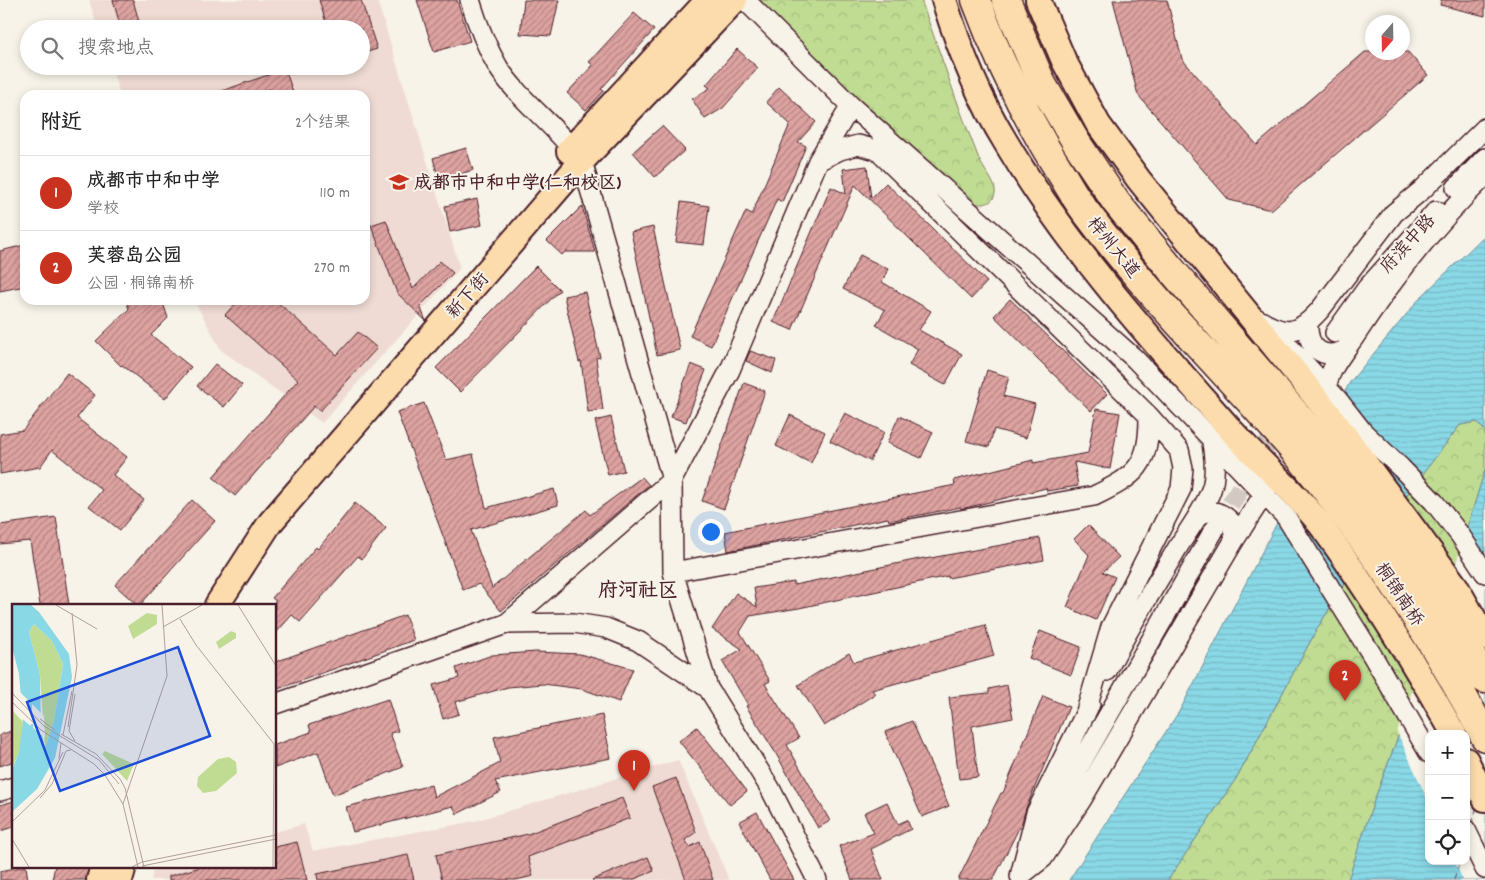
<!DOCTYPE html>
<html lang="zh">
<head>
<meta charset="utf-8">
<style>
	:root { --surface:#fff; --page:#f2f2f2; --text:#222; --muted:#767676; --line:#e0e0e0; --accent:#c8321e }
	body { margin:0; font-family:Dekko,"LXGW WenKai TC",sans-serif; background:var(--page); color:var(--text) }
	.controls { position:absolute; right:15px; bottom:15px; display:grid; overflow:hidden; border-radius:10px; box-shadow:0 2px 8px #0003 }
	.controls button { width:45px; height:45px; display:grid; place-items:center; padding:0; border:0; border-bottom:1px solid var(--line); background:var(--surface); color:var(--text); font:25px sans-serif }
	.compass { position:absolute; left:1365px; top:15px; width:45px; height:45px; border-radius:50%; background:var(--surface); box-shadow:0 2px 8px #0003; rotate:200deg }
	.you { position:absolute; left:710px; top:531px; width:18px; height:18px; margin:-12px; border:4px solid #fff; border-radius:50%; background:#1a73e8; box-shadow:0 0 0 8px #1a73e833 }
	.badge { display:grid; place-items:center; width:32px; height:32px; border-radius:50%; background:var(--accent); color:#fff; font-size:16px; font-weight:700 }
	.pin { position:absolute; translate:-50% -41px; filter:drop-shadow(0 1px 2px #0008) }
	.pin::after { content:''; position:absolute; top:26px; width:18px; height:15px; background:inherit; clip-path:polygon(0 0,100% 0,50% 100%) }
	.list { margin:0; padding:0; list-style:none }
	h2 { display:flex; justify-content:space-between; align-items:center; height:65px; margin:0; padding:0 20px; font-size:21px }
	h2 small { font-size:16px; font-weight:400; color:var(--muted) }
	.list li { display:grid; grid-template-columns:32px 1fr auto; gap:15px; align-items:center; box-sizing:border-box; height:75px; padding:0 20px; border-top:1px solid var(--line) }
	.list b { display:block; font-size:19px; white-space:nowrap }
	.list p { margin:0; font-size:16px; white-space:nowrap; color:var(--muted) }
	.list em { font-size:16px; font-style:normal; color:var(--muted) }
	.icon { flex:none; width:28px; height:28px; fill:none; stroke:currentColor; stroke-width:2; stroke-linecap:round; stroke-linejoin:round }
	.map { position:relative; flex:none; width:1485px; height:880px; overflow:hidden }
	.search { position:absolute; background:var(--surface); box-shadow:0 2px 8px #0003; left:20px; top:20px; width:350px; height:55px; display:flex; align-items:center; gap:12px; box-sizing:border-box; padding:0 18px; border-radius:28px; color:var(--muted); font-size:19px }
	.panel { position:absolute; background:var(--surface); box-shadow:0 2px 8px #0003; left:20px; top:90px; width:350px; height:215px; border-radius:15px }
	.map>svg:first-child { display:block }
</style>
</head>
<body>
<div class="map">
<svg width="1485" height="880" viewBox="0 0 1485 880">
	<defs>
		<pattern id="park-crowns" width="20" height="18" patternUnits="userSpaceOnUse" patternTransform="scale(1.25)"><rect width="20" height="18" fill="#c0dc93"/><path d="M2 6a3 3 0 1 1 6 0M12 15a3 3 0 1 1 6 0" fill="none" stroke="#a6bc7f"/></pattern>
		<pattern id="water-rules" width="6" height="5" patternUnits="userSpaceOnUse" patternTransform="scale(1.25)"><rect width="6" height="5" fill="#89d8e6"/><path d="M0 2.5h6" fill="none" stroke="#78b9c5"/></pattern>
		<pattern id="building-hatch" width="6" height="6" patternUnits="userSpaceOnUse" patternTransform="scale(1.25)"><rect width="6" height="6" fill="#dda3a1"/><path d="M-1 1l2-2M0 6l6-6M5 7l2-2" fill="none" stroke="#b58483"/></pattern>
	</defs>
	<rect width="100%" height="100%" fill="#f7f3e8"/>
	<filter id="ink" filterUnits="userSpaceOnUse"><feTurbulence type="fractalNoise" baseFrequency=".02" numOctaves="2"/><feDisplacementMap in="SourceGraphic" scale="10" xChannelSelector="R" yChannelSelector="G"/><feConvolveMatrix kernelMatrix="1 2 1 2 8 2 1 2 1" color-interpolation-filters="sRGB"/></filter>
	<g filter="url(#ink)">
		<path fill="#efdbd3" d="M89 0H377L460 268 322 423 221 350 194 300H365V95H120L111 66H361V29H98Z
			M678 760 729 880H151L154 866H275V832L304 824 313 851 475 821Z"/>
		<path fill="url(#park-crowns)" stroke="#857e5f" d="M751 0H921C940 53 958 107 979 159 983 169 993 179 995 189 997 206 977 207 967 200Z
			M1477 422 1485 431V470L1467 528 1455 585 1374 801 1348 880H1168L1239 774 1318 627 1374 538 1460 425Z"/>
		<path fill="url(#water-rules)" stroke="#708e9b" fill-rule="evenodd" d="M1485 235V431L1477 422 1460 425 1374 538 1318 627 1239 774 1168 880H1069L1180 710 1350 382 1420 298Z
			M1485 470V880H1348L1374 801 1455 585 1467 528ZM1429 734H1466V861H1429Z"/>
		<path fill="#f7f3e8" d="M1464 530 1485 560V880H1463L1454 861H1466V734H1429V803L1397 732 1452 584Z"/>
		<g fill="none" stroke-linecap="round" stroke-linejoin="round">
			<path stroke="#5a4d5a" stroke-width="1" stroke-dasharray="6 5" stroke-linecap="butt" d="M1472 824 1477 806
				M1454 880 1460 861"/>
		</g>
		<path fill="url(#building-hatch)" stroke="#4a1f2b" d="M113 0H133L141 29H121Z
			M319 0H361L377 49 361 54V29H328Z
			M417 0H457L470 41 434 52Z
			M524 0H559L551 36 520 34Z
			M1113 0H1167L1182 59 1257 145 1365 52H1408L1428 75 1271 210 1229 200 1138 95Z
			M1441 0H1485V16L1440 5Z
			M634 13 654 30 601 89 604 91 586 110 567 93 593 65 589 62Z
			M737 49 758 68 723 108 705 119 692 99 710 88 706 85Z
			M265 66H284L294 95H272L270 89 253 95H216V93L268 75Z
			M779 87 816 122 798 142 806 146 782 202 777 199 711 346 690 336 746 211 752 214 790 124 766 102Z
			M662 126 685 150 655 177 633 152Z
			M466 148 473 170 439 181 433 158Z
			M867 166 871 198 886 183 987 282 971 299 855 185 792 330 773 322 831 187 846 194 843 169Z
			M477 199 482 225 450 232 445 206Z
			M681 202 709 206 704 245 676 242Z
			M582 206 595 252H565L562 255 547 241Z
			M386 220 413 289 440 261 453 273 420 306 426 321 397 293 371 225Z
			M653 227 680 350 657 355 631 232Z
			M25 245V286L0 291V251Z
			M860 255 888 269 882 282 931 311 919 330 962 354 945 385 909 365 918 349 876 325 885 310 843 289Z
			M536 266 560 290 460 392 436 368Z
			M585 292 600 357 596 358 603 410 588 412 581 361 579 362 564 296Z
			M1010 299 1107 394 1091 411 994 316Z
			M126 300H162L168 318 151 335 191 367 165 399 122 365 121 366 96 341 129 309Z
			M238 300H275L337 355 358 332 377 348 320 411 314 406 235 496 213 477 298 380 225 315Z
			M750 351 776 360 772 373 746 361Z
			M215 364 242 385 224 407 197 386Z
			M691 364 706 370 686 422 671 417Z
			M987 370 1009 377 1003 396 1035 404 1026 438 994 429 989 447 966 441Z
			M67 373 95 395 77 418 127 457 113 475 144 500 120 530 89 506 102 490 52 450 40 467 0 474V434L23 430Z
			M744 383 765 391 724 509 702 501Z
			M424 403 446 460 473 454 486 508 554 489 558 505 471 530 492 588 586 510 590 515 642 477 649 485 501 611 479 584 463 590 397 412Z
			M1096 409 1120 413 1110 469 1074 462 1078 486 1047 491 1046 488 961 509V507L889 521 888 518 728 551 725 532 955 485 954 480 1033 460V463L1088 453Z
			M845 413 884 432 870 461 830 441Z
			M790 415 825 432 811 463 776 446Z
			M899 416 933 432 921 458 887 443Z
			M611 417 624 471 608 475 595 421Z
			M192 500 215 521 140 605H137L115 585Z
			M355 503 386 528 362 559 358 556 300 622 292 615 275 634V600L272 598 316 547 318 549Z
			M56 517 69 605H40L30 541 0 544V525Z
			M1088 525 1119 557 1103 572 1115 577 1096 620 1067 607 1089 555 1074 539Z
			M1040 538 1044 560 948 578V576L799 608 750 616 740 632 770 681 765 684 799 738 787 745 830 821 818 828 775 752 746 706 748 705 722 661 742 649 712 629 736 593 757 607 754 588 794 582V585L924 558 925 559Z
			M405 615 414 640 275 690V662Z
			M985 625 994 656 872 690 875 694 824 726 798 685 849 653 854 662Z
			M1040 631 1081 647 1071 675 1029 658Z
			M536 652 580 654 633 669 619 702 582 689 543 684 508 687 455 702 459 714 443 719 433 685 459 678 456 668 492 655Z
			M1007 685 1013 718 972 726 978 777 959 779 949 697 989 693V689Z
			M1043 696 1069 707 1026 808 1022 822 993 880H958L1001 793H1003Z
			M388 699 398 731 390 733 403 767 333 795 318 752 275 768V745L311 732 309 725Z
			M602 715 611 758 495 781 501 792 457 814 453 806 353 832 346 807 431 785 434 797 500 763 494 737Z
			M912 721 949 806 922 817 885 732Z
			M697 727 747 791 730 805 679 741Z
			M14 730V761L0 766V735Z
			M676 778 696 832 685 840 690 847 700 842 713 880H686L652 787Z
			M622 798 630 818 528 857 533 876 516 880H442L436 855 528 834Z
			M14 801V827L0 831V805Z
			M887 802 898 824 907 820 911 829 871 849 883 880H852L839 846 874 833 864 813Z
			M757 812 794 880H770L739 822Z
			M297 842 307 880H169V876L204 866H275V847Z
			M408 855 414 880H318L317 874Z
			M648 857 654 871 632 880H592Z
			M26 866 28 880H0V871Z
			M55 866H89L86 880H52Z"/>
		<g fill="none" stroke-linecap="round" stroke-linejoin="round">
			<path stroke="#d4c9c2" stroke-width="19" stroke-dasharray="19 9" stroke-linecap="butt" d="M1216 528 1335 333"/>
			<defs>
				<path id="minor" d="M470 0C477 23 486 46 498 67 519 100 558 128 582 161L672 480 673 572 708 688 770 788 817 880
					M745 0 851 106 1134 358 1286 517 1372 655 1429 753
					M818 161 840 150 858 145 877 150 1149 416 1179 450 1183 468 1181 489 1111 627 1085 715
					M1456 188 1485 158
					M1252 316C1283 334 1294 339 1320 310L1394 213 1422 190 1485 128
					M1308 324C1307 348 1323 361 1345 350
					M1335 333 1367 288 1436 211
					M1278 335 1338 400 1363 432 1401 468 1434 502 1460 535 1485 573
					M1326 396C1325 374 1341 356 1353 339 1391 281 1435 224 1485 176
					M1198 515C1211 509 1222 512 1232 523L1235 539
					M673 572 1094 496C1137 475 1149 466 1149 416
					M506 624 672 480 730 370 818 161 851 106
					M1107 671C1128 628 1154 588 1178 547 1189 529 1204 510 1211 490 1217 474 1214 453 1211 437
					M275 704 506 624 574 623 606 628 638 641 708 688
					M0 791 14 787
					M1466 830 1485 869
					M1034 849 1073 777 1214 530
					M1020 876 1036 813 1090 704
					M1020 876 1043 858 1082 799 1235 539 1270 485"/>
				<path id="major" d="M944 0C959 48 978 97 1005 141 1067 246 1149 337 1230 429 1259 462 1293 489 1320 524 1332 540 1343 556 1354 572 1390 625 1423 678 1454 734
					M1038 0 1064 61 1098 124 1139 180 1326 410 1455 585 1485 638
					M569 151 708 0
					M217 605 270 523 582 161 735 0
					M1466 760 1485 799
					M99 880 103 866
					M120 880 124 866"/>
				<path id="highway" d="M976 0C999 62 1028 122 1064 178 1071 190 1078 202 1086 212 1136 279 1193 339 1249 400 1267 421 1286 440 1303 461 1373 547 1434 639 1485 737
					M1006 0 1042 84 1076 142 1116 202 1170 268 1361 490 1438 600 1485 679"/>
			</defs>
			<use href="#minor" stroke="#4a1f2b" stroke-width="22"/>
			<use href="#major" stroke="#4a1f2b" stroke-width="28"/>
			<use href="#highway" stroke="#4a1f2b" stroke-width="31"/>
			<use href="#minor" stroke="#f7f3e8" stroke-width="19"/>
			<use href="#major" stroke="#fcdcac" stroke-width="24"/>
			<use href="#highway" stroke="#fcdcac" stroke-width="28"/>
		</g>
	</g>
	<defs>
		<symbol id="school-bare" viewBox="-9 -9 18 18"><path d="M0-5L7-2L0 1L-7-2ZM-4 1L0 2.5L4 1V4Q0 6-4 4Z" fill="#c8321e" stroke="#f7f3e8" stroke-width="2.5" paint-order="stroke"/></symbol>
	</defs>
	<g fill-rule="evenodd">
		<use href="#school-bare" x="385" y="168" width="28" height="28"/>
	</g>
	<g text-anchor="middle" stroke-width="4" stroke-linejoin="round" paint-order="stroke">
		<g font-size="18" font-weight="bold" fill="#4a1f2b" stroke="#f7f3e8" text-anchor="start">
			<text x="414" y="188">成都市中和中学(仁和校区)</text>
		</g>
		<g font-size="18" fill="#4a1f2b" stroke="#f7f3e8">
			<text transform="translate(1407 243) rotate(-48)" y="6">府滨中路</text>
			<text transform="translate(1114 247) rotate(51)" y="6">梓州大道</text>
			<text transform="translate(467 295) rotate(-49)" y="6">新下街</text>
			<text transform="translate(1400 594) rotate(56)" y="6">桐锦南桥</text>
		</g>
		<g font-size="20" font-weight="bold" fill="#4a1f2b" stroke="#f7f3e8">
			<text x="638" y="596">府河社区</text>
		</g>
	</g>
	<g transform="translate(12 604)">
		<rect width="264" height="264" fill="#f7f3e8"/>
		<path d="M22 20 40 37 51 60 42 117 33 144 28 71 17 28ZM0 106 11 118 9 144 0 164ZM93 147 122 160 115 177 90 150Z" fill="#c0dc93"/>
		<path d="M135 9 145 11V20L121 35 116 22ZM219 27 224 29V34L207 45 204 38ZM217 153 224 158 225 169 204 187 191 189 185 182 186 173 206 155Z" fill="#c0dc93"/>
		<path d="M0 1H19L27 8 57 50 60 73 43 154 25 185 0 208V166L7 148 11 118 7 70 0 43ZM22 20 40 37 51 60 42 117 33 144 29 126 28 71 17 28Z" fill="#89d8e6" fill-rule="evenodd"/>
		<path d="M6 86 32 112 33 134 8 113Z" fill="#f7f3e8"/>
		<path fill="none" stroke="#89d8e6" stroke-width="2.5" d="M0 15 9 33 17 73 19 106M11 136 20 131V120"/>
		<path fill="none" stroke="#b29e9c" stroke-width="1" d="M44 1 85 25M226 1 264 62M168 15 184 41 262 140 261 263M151 23 190 1M0 89 32 122 87 156 107 180M0 98 29 126 82 160 93 171 111 200 126 263M28 115 43 126M56 123 65 61 60 9M49 130 84 150 108 175 113 184 132 263M51 131 60 87M63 137 57 127 63 90M47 155 49 139M28 194 40 180 54 147 59 146M111 200 155 72 150 1M0 218 33 186 51 148M0 235 17 263M130 262 264 235M120 263 130 258 264 231"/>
		<path fill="#1d4ed8" fill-opacity="0.15" stroke="#1d4ed8" stroke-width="2.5" d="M166 43 198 132 48 187 15 98Z"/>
		<rect width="264" height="264" fill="none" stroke="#4a1f2b" stroke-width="2.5"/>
	</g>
</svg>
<div class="controls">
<button>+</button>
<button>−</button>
<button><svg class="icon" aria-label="locate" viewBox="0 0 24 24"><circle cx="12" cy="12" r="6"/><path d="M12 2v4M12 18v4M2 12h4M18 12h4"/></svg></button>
</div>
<svg class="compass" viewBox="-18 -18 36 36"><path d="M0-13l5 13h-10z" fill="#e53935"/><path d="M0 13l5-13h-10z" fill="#767676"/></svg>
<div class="you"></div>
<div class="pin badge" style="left:634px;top:791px">1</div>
<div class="pin badge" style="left:1345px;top:701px">2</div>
<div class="search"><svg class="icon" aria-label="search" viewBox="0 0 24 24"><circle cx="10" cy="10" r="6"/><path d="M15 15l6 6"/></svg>搜索地点</div>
<section class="panel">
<h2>附近<small>2个结果</small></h2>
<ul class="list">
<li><span class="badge">1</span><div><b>成都市中和中学</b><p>学校</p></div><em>110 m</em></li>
<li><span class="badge">2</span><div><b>芙蓉岛公园</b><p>公园 · 桐锦南桥</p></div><em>270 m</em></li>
</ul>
</section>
</div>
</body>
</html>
